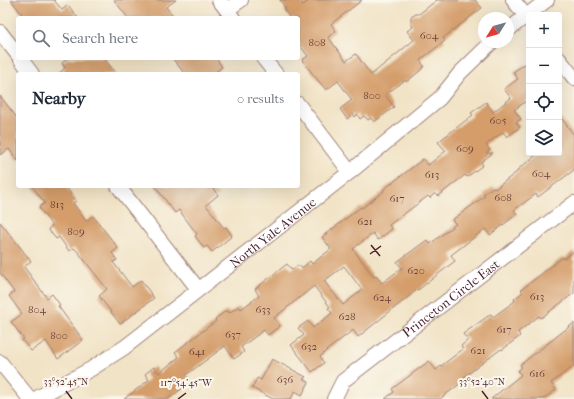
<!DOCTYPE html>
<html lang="en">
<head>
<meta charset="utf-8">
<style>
	:root { --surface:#fff; --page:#f2f2f3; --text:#1f2937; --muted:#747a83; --line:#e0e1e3 }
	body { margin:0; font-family:"IM FELL French Canon",serif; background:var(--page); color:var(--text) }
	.controls { position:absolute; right:12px; top:12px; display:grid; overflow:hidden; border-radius:4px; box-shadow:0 4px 16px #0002 }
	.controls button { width:36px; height:36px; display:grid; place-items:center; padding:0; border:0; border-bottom:1px solid var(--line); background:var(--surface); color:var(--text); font:20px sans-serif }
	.compass { position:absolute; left:478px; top:12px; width:36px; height:36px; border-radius:50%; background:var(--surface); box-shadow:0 4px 16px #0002; rotate:233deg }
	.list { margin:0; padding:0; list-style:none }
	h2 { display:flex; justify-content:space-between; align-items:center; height:52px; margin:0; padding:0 16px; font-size:17px }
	h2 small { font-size:13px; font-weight:400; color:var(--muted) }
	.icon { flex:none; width:22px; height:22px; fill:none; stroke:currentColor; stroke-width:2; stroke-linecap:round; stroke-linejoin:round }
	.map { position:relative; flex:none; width:574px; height:399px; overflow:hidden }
	.search { position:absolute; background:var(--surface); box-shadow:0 4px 16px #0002; left:16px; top:16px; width:284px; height:44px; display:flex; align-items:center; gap:10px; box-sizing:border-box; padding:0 14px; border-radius:4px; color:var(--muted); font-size:15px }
	.panel { position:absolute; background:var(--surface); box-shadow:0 4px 16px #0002; left:16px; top:72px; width:284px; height:116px; border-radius:4px }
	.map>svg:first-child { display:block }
</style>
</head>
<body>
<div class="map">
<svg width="574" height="399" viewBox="0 0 574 399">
	<rect width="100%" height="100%" fill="#fbf7ec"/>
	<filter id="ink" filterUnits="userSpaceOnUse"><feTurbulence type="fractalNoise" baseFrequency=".025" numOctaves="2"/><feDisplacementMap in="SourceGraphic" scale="8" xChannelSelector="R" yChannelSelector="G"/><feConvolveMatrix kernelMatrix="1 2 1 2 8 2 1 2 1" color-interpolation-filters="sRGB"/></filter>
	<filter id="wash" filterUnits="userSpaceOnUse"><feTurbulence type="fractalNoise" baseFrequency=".012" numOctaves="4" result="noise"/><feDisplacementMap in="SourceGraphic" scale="16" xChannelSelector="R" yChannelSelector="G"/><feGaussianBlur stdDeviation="0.9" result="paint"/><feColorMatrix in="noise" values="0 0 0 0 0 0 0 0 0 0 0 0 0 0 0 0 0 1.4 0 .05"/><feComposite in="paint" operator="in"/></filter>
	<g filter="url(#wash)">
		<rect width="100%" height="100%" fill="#f1e3c6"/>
		<g id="blocks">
			<path fill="#d49d6a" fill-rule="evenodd" d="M11 0H54L62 10 68 5 78 18H25Z
				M114 0H176L166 7 175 18H128Z
				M280 0H300L303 5 310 0H362L331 24 336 31 328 37 346 61 356 54 371 75 414 40 407 31 413 27 411 23V17L416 14H419L437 0H475L482 8 443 38 445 41 420 60 424 66 421 70 406 82 405 80 385 95 394 107 374 122 371 118 368 120 364 116 360 119 357 114 355 117 353 114 347 119 340 109 352 100 338 81 326 90 312 73 302 60 308 56 298 43V18H290L284 10 286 9Z
				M68 58H104L116 74H58L65 68 62 63Z
				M172 58H216L222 67 213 74H185Z
				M525 64 529 69V99L514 110 521 119 516 122 520 127 507 137 503 132 486 145 490 150 486 153H493L481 162 483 165 467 177 465 175 438 196 435 193 430 198 428 196 389 225 392 229 378 240 373 233 353 249 374 277 376 276 382 283 402 268 397 262 427 240 430 244 456 224 452 220 485 196 483 194 493 187 495 189 518 171 517 170 539 153H559V115L574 135V170L538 197 536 194 514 210 517 214 490 235 485 229 451 255 455 261 418 290V289L358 337 353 330 326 351 320 357 324 363 312 372 291 345 304 335 298 328 308 321 313 328 332 313 328 308 330 307 314 286 274 318 280 326 268 335 264 330 241 347 244 352 234 359 225 346 186 375 191 382 168 399H124L149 380 145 374 154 367 159 373 179 357 175 352 216 321 215 319 227 310 229 313 239 306 241 309 259 296 255 289 287 264 292 270 298 265 302 268 310 261 312 264 331 249 322 237 361 207 362 208 384 191 383 190 423 159 428 165 446 151 438 142 473 115 471 113 486 102 493 112 511 98 504 89 518 79 513 72ZM344 266 362 290 343 305 324 281Z
				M0 96 18 119V161L9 149 0 155Z
				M32 186H65L76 201 73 203 86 221 93 216 118 248 112 253 117 260 113 262 132 287 141 280 154 298 120 324 99 296 107 289 78 252 74 248 69 251 59 237 56 239 48 229 52 226 39 207 45 203Z
				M155 186H211L218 195 206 205 224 228 226 227 232 236 212 252 207 246 204 248 195 236 197 234 179 210 175 213Z
				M0 222 31 261 24 267 47 298 52 294 60 305 58 306 83 340 58 359 46 341 31 351 22 340 24 339 11 322 22 314 9 296 14 292 0 273Z
				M574 251V293L541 318 539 316 518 332 520 336 502 350 501 349 464 377 466 379 440 399H385L394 392 392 389 429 361 436 370 463 349 461 346 468 340 463 334 491 314 493 317 515 301 514 299 523 292 521 290 563 257 564 259Z
				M574 323V366L551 383 556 390 543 399H491L521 375 518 371 522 367 520 365Z
				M272 359 306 377 303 379 309 382 302 395 295 391 291 399H273L252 388 257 378 261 380Z"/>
		</g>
	</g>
	<g filter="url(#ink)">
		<use href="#blocks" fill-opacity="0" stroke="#9e8178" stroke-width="1"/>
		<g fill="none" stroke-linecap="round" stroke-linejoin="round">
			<defs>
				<g id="minor">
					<path d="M219 0 233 18"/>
					<path d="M513 0 529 20"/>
					<path d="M227 10 241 0"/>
					<path d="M508 30 547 0"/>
					<path d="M0 32 18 55"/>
					<path d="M20 58 32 74"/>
					<path d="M263 58 276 74"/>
					<path d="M559 59 574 78"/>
					<path d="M298 104 350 172"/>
					<path d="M118 186 198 289"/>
					<path d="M0 362 30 399"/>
					<path id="s1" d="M35 399 91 369 125 347 350 172 440 98 460 73 492 42"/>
					<path id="s2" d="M334 399 343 381 574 203"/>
				</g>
			</defs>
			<use href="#minor" stroke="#9e8178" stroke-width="16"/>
			<use href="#minor" stroke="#fff" stroke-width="14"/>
		</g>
	</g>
	<path fill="none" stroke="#4a1f2b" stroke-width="1.5" d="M371 245 380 256M370 254 381 246M66 391 72 399M482 391 488 399M178 399 186 393"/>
	<g text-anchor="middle" stroke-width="4" stroke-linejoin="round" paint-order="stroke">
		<g font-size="11" fill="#6c3e3b">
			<text x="429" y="39">604</text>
			<text x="317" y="46">808</text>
			<text x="372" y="99">800</text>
			<text x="498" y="124">605</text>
			<text x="465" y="152">609</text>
			<text x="541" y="177">604</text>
			<text x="432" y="178">613</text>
			<text x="503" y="201">608</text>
			<text x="397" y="202">617</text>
			<text x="57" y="208">813</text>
			<text x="365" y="225">621</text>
			<text x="76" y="235">809</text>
			<text x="416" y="274">620</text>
			<text x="537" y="300">613</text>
			<text x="382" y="301">624</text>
			<text x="37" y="313">804</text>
			<text x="263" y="313">633</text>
			<text x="347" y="320">628</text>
			<text x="504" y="333">617</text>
			<text x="233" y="338">637</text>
			<text x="59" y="339">800</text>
			<text x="309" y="350">632</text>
			<text x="478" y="354">621</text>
			<text x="197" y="355">641</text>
			<text x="537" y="377">616</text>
			<text x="285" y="383">636</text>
		</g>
		<g font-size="13" fill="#4a1f2b" stroke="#fbf7ec">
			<text dy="5" stroke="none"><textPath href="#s1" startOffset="291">North Yale Avenue</textPath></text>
			<text dy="5" stroke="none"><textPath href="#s2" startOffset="156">Princeton Circle East</textPath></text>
		</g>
	</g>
	<g font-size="10" text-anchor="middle" fill="#4a1f2b" stroke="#fbf7ec" stroke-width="4" stroke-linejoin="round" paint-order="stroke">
		<text x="66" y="385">33°52'45"N</text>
		<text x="482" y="385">33°52'40"N</text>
		<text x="186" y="386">117°54'45"W</text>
	</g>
</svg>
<div class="controls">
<button>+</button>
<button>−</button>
<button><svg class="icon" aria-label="locate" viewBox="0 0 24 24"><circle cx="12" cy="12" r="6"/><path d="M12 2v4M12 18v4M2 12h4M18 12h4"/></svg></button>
<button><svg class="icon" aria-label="layers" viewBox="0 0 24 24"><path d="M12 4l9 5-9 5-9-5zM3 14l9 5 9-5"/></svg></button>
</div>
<svg class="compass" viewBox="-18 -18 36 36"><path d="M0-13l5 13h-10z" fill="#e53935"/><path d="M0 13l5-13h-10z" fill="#747a83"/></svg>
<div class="search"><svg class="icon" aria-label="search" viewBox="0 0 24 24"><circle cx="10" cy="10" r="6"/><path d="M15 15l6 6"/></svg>Search here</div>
<section class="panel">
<h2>Nearby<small>0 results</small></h2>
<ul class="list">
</ul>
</section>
</div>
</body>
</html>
